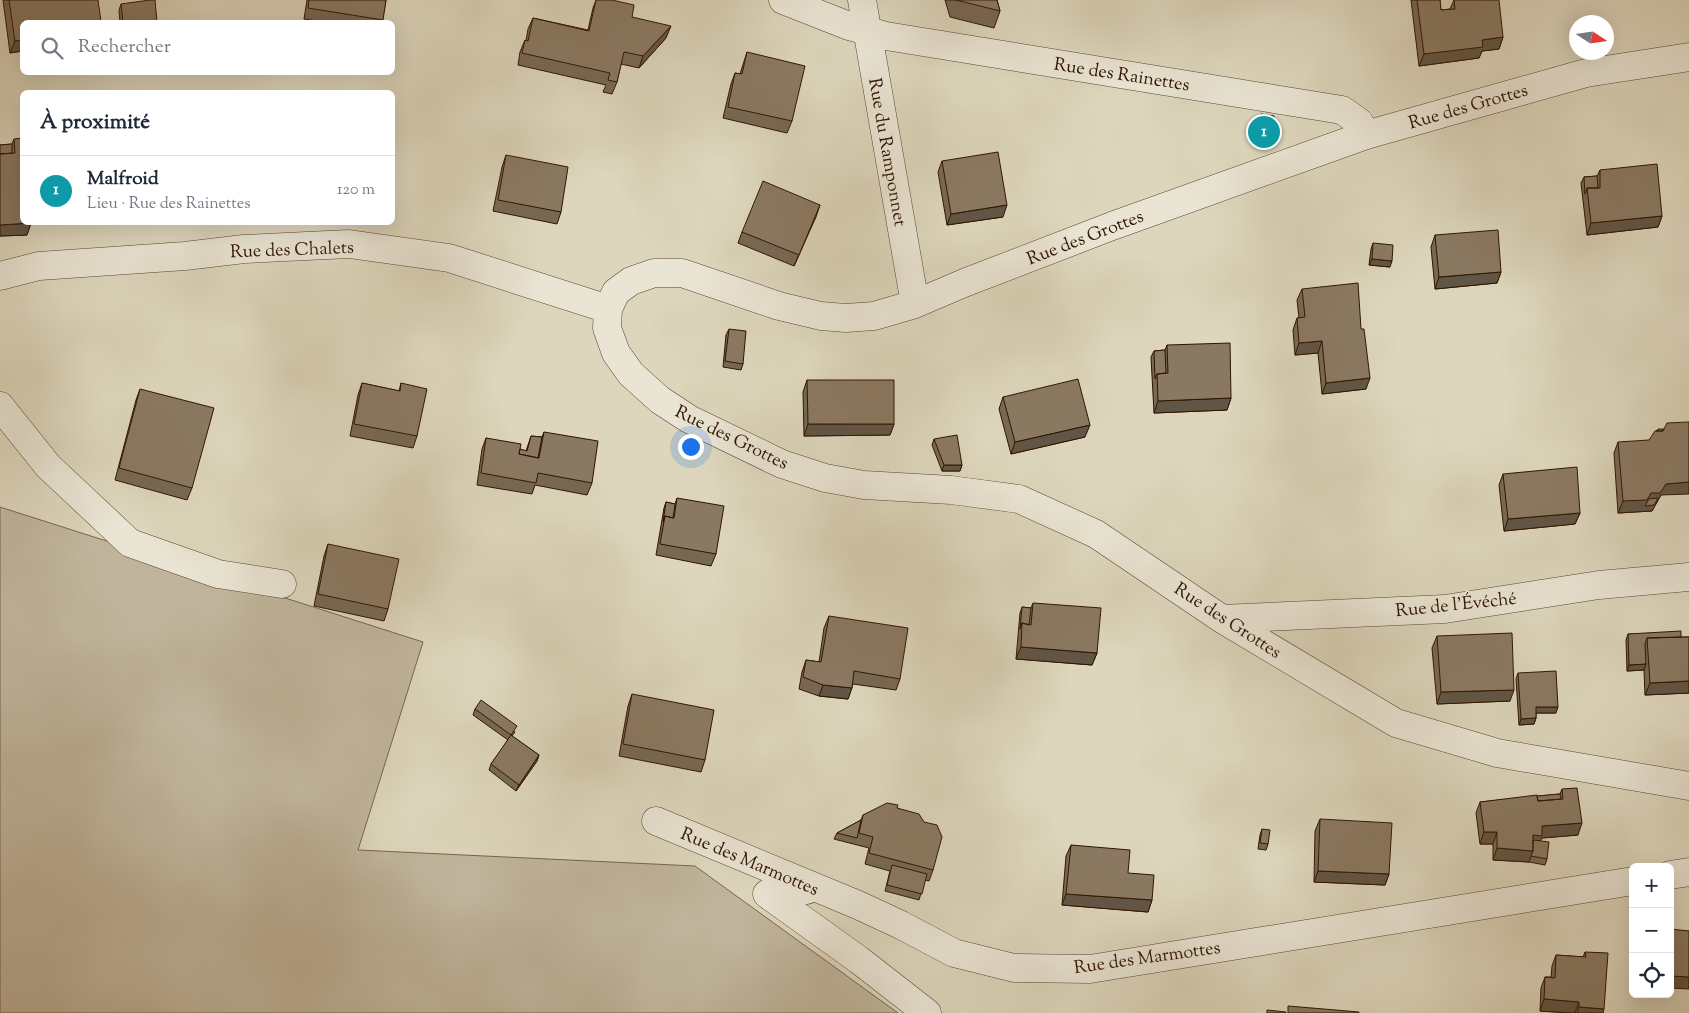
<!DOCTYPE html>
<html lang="fr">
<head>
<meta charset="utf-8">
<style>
	:root { --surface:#fff; --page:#f6f6f7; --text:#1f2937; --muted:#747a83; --line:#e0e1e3; --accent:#d93025 }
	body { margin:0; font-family:"Sorts Mill Goudy",serif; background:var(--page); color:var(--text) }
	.controls { position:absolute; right:15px; bottom:15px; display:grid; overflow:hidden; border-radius:8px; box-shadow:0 5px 20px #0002 }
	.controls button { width:45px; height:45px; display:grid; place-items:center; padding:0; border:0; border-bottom:1px solid var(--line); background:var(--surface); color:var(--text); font:25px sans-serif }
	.compass { position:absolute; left:1569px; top:15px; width:45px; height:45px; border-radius:50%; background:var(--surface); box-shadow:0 5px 20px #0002; rotate:102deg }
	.you { position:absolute; left:690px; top:446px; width:18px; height:18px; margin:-12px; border:4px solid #fff; border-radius:50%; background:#1a73e8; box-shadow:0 0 0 8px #1a73e833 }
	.badge { display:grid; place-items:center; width:32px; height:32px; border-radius:50%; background:var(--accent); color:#fff; font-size:16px; font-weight:700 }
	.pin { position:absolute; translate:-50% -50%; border:2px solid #fff; box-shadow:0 1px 5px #0006 }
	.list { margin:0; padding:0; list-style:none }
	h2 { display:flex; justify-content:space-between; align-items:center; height:65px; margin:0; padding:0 20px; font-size:21px }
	h2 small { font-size:16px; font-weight:400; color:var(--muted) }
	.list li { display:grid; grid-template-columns:32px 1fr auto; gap:15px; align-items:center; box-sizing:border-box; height:70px; padding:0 20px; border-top:1px solid var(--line) }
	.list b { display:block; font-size:19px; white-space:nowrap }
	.list p { margin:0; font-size:16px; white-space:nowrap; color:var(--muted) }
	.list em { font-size:16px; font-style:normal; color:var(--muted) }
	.icon { flex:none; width:28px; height:28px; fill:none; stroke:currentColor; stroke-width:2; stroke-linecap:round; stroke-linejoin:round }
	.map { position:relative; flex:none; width:1689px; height:1013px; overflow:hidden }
	.search { position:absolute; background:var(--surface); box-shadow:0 5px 20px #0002; left:20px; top:20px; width:375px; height:55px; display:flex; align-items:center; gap:12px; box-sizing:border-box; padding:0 18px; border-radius:8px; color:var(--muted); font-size:19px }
	.panel { position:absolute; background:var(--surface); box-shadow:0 5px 20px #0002; left:20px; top:90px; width:375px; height:135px; border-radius:8px }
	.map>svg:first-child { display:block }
</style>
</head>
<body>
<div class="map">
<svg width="1689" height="1013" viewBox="0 0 1689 1013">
	<rect width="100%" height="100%" fill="#ddd6bc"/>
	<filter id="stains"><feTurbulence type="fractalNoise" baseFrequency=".004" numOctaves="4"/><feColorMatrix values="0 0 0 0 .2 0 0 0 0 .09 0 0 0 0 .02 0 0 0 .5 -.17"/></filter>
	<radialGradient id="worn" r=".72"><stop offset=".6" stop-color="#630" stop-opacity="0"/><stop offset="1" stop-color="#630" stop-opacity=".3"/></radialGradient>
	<path fill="#c0b59c" stroke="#78644e" d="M0 507 423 642 358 850 695 866 898 1013H0Z"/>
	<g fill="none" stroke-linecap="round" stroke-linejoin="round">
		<defs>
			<path id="minor" d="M783 0 849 26 886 36 1342 110 1359 122 1366 135
				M862 0 915 304
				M1689 57 1586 73 1366 135 1112 226 964 283 915 304 874 316 846 318 821 316 779 306 682 273H654L631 281 616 292 608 309 607 328 616 353 631 374 660 400 689 419 782 464 825 478 864 485 951 490 1019 499 1096 534 1222 619 1396 723 1497 753 1689 786
				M0 276 39 266 185 256 244 249 349 244 449 258 608 309
				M0 406 48 466 130 543 218 574 282 584
				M1222 619 1445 609 1599 585 1689 577
				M656 821 858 905 901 925 954 953 1014 968 1090 969 1633 881
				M1670 875 1689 872
				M807 890 781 885 767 894 859 960 927 1013"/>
		</defs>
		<use href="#minor" stroke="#5b442f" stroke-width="29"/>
		<use href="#minor" stroke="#e9e4d3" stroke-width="28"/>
	</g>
	<path fill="#776854" stroke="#301400" d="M3 0H98L22 22V51L10 53Z
		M307 0H386L382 22H323L304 19Z
		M596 0H612L632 17 666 38 639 68 621 64 617 82 612 94 603 92 606 85 518 65 520 52 525 40 526 41 528 29 533 18 588 30 593 8Z
		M945 0H997L1000 11 994 28 950 17Z
		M1411 0H1440L1441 10 1450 9 1454 0 1503 37 1499 49 1482 51 1479 58 1419 66Z
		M121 4 157 22H120L119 10Z
		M747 52 792 121 787 133 723 118 731 84 735 73 740 74Z
		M1261 114 1270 138 1268 144 1255 141 1259 120Z
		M14 139 31 223 27 235 0 236V145L12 144Z
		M506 155 561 212 557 224 493 211 502 167Z
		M942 161 1003 217 947 225 938 172Z
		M1600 170 1662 216 1658 227 1587 235 1581 183 1584 177 1597 176Z
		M820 205 794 266 738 243 742 232Z
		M1435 235 1501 272 1497 283 1435 289 1431 247Z
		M1373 243 1390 267 1369 265 1371 249Z
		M1302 289 1366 389 1322 394 1318 353 1295 355 1293 330 1297 318H1299L1297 300Z
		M729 329 743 364 741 370 723 367 726 335Z
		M1167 345 1231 398 1227 410 1154 413 1151 357 1154 351 1165 350Z
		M807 380 894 424 890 435 804 436 803 392Z
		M362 383 399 391 401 383 417 436 413 448 350 436 358 395Z
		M140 389 192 488 187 500 115 480 136 400Z
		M1003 397 1085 437 1011 454 999 409Z
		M544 432 592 483 587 495 535 485 532 494 477 485 482 449 486 438 520 449 526 451 531 436 542 437Z
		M934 439 962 465 960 471H942L932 445Z
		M1618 442 1661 495 1652 511 1618 513 1614 453Z
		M1503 474 1580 513 1575 524 1504 531 1499 485Z
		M677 498 716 554 711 566 656 555 664 508 666 502 675 504Z
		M328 544 388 609 384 621 314 606 324 556Z
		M1033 603 1097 653 1092 665 1016 659 1020 613 1022 607 1031 608Z
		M829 616 900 679 896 690 853 684 848 699 819 696 799 689 802 672 806 660 819 662 824 628Z
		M1628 634 1681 637H1689V693L1645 695 1644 670 1627 671 1626 640Z
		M1437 636 1510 701 1437 704 1432 648Z
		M1518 673 1556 713H1536V718L1534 724 1519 725 1516 679Z
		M632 694 705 760 701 772 619 756 628 706Z
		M475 709 515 732 512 736 539 755 537 761 516 791 489 770 491 764 508 740 473 715Z
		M1562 789 1578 835 1542 838 1540 841 1547 859 1545 865 1529 862 1493 860V844H1480L1476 813 1480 802 1560 794Z
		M897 808 933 870 929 881 925 880 919 900 885 891 890 871 865 864 869 848 834 839 837 833 861 820 863 815Z
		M1320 819 1389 874 1385 885 1314 882 1315 831Z
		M1262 829 1268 844 1266 850 1258 849 1260 835Z
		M1071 845 1128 873 1152 900 1148 912 1062 905 1066 856Z
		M1585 952 1603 1013H1568L1540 1011 1541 988 1545 977H1551L1552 966 1556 955 1583 957Z"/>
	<path fill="#615545" stroke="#301400" d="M671 26 666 38 639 68 643 56Z
		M1503 37 1499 49 1482 51 1479 58 1419 66 1424 54 1482 40Z
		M22 40V51L10 53 15 41Z
		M820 205 816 217 794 266 799 255Z
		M1007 205 1003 217 947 225 951 214Z
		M1662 216 1658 227 1587 235 1591 223Z
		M31 223 27 235 0 236V225Z
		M1372 259 1392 261 1390 267 1369 265Z
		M1501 272 1497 283 1435 289 1439 277Z
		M1322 341 1318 353 1295 355 1299 343Z
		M1370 378 1366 389 1322 394 1326 383Z
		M1231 398 1227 410 1154 413 1158 401Z
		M808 424H894L890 435 804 436Z
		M1090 425 1085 437 1011 454 1015 442Z
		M944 465H962L960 471H942Z
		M1689 482V494L1661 495 1652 511 1618 513 1623 501 1651 493 1666 484Z
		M1580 513 1575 524 1504 531 1508 519Z
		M1021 647 1097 653 1092 665 1016 659Z
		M1646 664 1644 670 1627 671 1629 665Z
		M1689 681V693L1645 695 1650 683Z
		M823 685 852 688 848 699 819 696Z
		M1514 690 1510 701 1437 704 1441 692Z
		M1536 707H1558L1556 713H1534Z
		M1536 718 1534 724 1519 725 1521 719Z
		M539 755 537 761 516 791 519 785Z
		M1582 823 1578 835 1542 838 1538 847 1531 846 1533 835 1542 826Z
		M1484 832H1497L1493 844H1480Z
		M1497 848 1533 851 1529 862 1493 860Z
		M1318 871 1389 874 1385 885 1314 882Z
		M1066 894 1152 900 1148 912 1062 905Z
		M1670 976 1689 977V989L1670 988Z
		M1544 999 1579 1002 1575 1013 1540 1011Z
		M1579 1007 1604 1009 1603 1013H1577Z"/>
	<path fill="#8a7962" stroke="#301400" d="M9 0H98L101 22H22V40L15 41Z
		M150 0H155L157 22H123L121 4Z
		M309 0H386L383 20 308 8Z
		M596 0H612L634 5 632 17 671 26 643 56 624 52 617 82 608 80 610 73 522 53 525 40 528 41 533 18 589 31Z
		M956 0H997L1000 11Z
		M1417 0H1440L1441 10 1455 9 1454 0H1499L1503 37 1482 40 1483 47 1424 54Z
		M747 52 805 66 792 121 728 107 735 73 742 74Z
		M1261 114 1274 116 1270 138 1257 135Z
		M22 138V222L31 223 0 225V154L15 153 14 139Z
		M12 144V153L0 154V145Z
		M998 152 1007 205 951 214 942 161Z
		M506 155 568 167 561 212 498 200Z
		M1657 164 1662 216 1591 223 1587 188H1600V170Z
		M1597 176 1598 188H1587L1585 194 1584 177Z
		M763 181 820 205 799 255 742 232Z
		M1498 230 1501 272 1439 277 1435 235Z
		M1373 243 1393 245 1392 261 1372 259Z
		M1358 283 1361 329H1364L1370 378 1326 383 1322 341 1299 343 1297 318 1305 317 1302 289Z
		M729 329 746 331 743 364 725 361Z
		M1230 343 1231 398 1158 401 1157 374 1168 373 1167 345Z
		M1165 350 1166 373 1157 374 1155 379 1154 351Z
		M1078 379 1090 425 1015 442 1003 397Z
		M807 380H894V424H808Z
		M362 383 400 391 401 383 427 389 417 436 354 424Z
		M140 389 214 408 192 488 119 468Z
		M1689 422V482L1666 484 1660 493H1651L1647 500 1623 501 1618 442 1649 440 1655 431H1663L1667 423Z
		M1658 429H1664L1663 431H1656Z
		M544 432 598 441 592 483 538 473 536 483 481 473 486 438 521 444 519 454 539 458Z
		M957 435 962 465H944L934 439Z
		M531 436 542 437 538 458 519 454 520 449 527 451Z
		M1577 467 1580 513 1508 519 1503 474Z
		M677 498 724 506 716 554 660 544 665 516 674 518Z
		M1658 498 1654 505 1645 506 1649 499Z
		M666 502 675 504 673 518 665 516 663 522Z
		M328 544 399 559 388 609 318 594Z
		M1033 603 1101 608 1097 653 1021 647 1022 623 1031 625Z
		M1022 607 1031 608 1029 625 1022 623 1020 629Z
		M829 616 908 628 900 679 854 671 852 688 823 685 803 677 806 660 821 662Z
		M1681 631V637L1647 638 1645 644 1646 664 1629 665 1628 634Z
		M1512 633 1514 690 1441 692 1437 636Z
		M1689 637V681L1650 683 1647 638Z
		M1556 671 1558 707H1536V718L1521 719 1518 673Z
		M632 694 714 710 705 760 623 744Z
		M481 700 517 726 511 735 475 709Z
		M511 735 539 755 519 785 491 764Z
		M1577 788 1582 823 1542 826V836L1533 835V851L1497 848V832H1484L1480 802 1537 795 1538 801 1563 799 1562 789Z
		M1560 794 1561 799 1538 801 1537 796Z
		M887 803 898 805 897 808 919 814 924 822 937 825 942 837 933 870 869 853 873 837 859 833 863 815Z
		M1320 819 1392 823 1389 874 1318 871Z
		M861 820 857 838 837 833Z
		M1262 829 1270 830 1268 844 1260 843Z
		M1533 840 1549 842 1547 859 1531 856 1533 851Z
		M1071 845 1130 850 1128 873 1154 875 1152 900 1066 894Z
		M892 865 927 874 922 894 887 885Z
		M1670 929 1689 931V977L1670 976Z
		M1585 952 1608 953 1604 1009 1579 1007V1002L1544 999 1545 977 1555 978 1556 955 1586 957Z
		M1288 1006 1359 1012V1013H1288Z
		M1267 1010 1286 1012V1013H1267Z"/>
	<g text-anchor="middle" stroke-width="4" stroke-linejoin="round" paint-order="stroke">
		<g font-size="18" fill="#301400" stroke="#e9e4d3">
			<text transform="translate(1122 74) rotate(9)" y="6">Rue des Rainettes</text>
			<text transform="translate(1468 106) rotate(-16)" y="6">Rue des Grottes</text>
			<text transform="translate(888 152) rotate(80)" y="6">Rue du Ramponnet</text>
			<text transform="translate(1085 237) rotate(-21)" y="6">Rue des Grottes</text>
			<text transform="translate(292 249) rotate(-2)" y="6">Rue des Chalets</text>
			<text transform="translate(732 437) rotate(26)" y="6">Rue des Grottes</text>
			<text transform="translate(1456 604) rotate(-6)" y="6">Rue de l'Évéché</text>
			<text transform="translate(1228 620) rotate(33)" y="6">Rue des Grottes</text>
			<text transform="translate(750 861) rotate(23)" y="6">Rue des Marmottes</text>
			<text transform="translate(1147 957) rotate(-8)" y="6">Rue des Marmottes</text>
		</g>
	</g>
	<rect width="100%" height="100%" filter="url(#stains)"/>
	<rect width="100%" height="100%" fill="url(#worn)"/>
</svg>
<div class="controls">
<button>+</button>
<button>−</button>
<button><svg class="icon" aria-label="locate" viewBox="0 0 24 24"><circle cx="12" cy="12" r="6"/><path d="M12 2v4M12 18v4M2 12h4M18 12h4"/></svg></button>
</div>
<svg class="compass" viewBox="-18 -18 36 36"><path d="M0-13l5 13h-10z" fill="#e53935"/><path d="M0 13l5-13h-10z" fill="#747a83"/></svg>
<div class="you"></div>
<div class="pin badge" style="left:1264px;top:132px;background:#0f9aa8">1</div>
<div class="search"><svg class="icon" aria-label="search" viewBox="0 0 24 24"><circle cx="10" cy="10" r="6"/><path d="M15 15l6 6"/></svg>Rechercher</div>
<section class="panel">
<h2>À proximité<small></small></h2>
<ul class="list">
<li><span class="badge" style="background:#0f9aa8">1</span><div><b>Malfroid</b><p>Lieu · Rue des Rainettes</p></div><em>120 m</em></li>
</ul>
</section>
</div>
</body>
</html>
